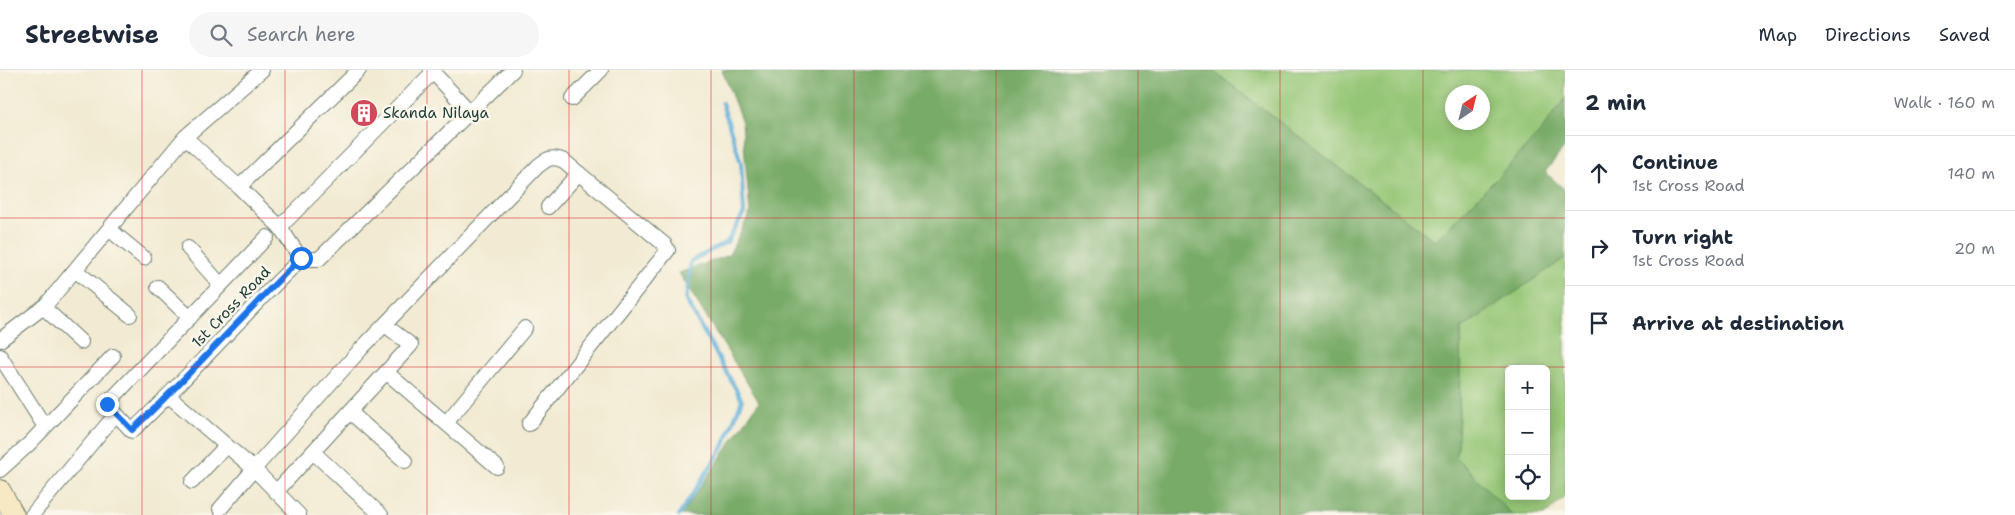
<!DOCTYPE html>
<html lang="en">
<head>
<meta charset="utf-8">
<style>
	:root { --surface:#fff; --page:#f6f6f7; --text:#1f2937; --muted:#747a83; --line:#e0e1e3 }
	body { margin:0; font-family:"Shantell Sans",sans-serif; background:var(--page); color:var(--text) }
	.controls { position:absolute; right:15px; bottom:15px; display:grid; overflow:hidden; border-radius:8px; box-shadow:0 2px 12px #0003 }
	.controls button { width:45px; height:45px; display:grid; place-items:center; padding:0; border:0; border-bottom:1px solid var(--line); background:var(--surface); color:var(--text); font:25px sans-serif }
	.compass { position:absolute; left:1445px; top:15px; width:45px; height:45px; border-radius:50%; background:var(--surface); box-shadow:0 2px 12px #0003; rotate:35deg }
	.stop { position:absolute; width:15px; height:15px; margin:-11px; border:4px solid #1a73e8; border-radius:50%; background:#fff }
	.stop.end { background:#1a73e8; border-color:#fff; box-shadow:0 1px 5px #0008 }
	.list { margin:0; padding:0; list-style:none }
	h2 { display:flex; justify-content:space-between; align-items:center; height:65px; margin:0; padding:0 20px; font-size:21px }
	h2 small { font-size:16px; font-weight:400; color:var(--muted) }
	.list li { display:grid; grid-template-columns:32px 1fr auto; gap:15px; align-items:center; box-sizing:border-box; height:75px; padding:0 20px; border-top:1px solid var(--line) }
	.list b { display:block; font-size:19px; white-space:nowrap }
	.list p { margin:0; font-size:16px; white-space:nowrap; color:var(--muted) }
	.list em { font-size:16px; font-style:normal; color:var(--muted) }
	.icon { flex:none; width:28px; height:28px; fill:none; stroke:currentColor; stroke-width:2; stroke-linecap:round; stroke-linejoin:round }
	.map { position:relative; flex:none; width:1565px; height:445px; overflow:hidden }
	header { display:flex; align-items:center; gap:30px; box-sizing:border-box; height:70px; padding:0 25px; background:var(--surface); border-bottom:1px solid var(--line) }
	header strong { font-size:24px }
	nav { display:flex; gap:28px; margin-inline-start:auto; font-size:18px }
	.search { width:350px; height:45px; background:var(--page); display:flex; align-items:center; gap:12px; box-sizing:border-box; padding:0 18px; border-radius:28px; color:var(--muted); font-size:19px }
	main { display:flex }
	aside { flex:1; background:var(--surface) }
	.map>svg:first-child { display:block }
</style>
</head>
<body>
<header>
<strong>Streetwise</strong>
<div class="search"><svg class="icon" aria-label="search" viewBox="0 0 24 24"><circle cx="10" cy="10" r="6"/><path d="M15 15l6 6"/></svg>Search here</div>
<nav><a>Map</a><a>Directions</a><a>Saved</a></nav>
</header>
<main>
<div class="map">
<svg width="1565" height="445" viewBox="0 0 1565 445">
	<rect width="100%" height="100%" fill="#fbf7ec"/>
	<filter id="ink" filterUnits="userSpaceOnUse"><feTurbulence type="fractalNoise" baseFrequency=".02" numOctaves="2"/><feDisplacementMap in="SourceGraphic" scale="10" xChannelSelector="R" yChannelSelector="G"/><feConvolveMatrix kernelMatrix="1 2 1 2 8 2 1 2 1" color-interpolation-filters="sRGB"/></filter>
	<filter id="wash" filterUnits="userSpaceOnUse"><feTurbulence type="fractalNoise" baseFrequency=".0096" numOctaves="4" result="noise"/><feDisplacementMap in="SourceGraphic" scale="20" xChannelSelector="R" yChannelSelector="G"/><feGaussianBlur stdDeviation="1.12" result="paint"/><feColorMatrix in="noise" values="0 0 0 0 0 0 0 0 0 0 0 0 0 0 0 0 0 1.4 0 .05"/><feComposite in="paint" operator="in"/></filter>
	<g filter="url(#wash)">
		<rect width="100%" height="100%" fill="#f2ead2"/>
		<path fill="#95c676" stroke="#5a8255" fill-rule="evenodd" d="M1212 0H1565V29L1540 62 1502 103 1435 171ZM1452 22H1482V52H1452Z
			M1565 188V426L1545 445H1512L1455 386 1458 377 1461 259ZM1509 299H1546V426H1509Z"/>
		<path fill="#78ab67" stroke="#4c744e" d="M722 0H1212L1435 171 1502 103 1540 62 1565 29V77L1545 102 1565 120V188L1461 259 1458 377 1455 386 1512 445H681L759 332 679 203 729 185 750 143 742 52Z"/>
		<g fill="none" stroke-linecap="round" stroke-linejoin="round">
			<path stroke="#5fb0da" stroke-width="4" d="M679 445 723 377 742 330 686 230 691 191 727 172 744 143 741 93 722 33"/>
		</g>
	</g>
	<g filter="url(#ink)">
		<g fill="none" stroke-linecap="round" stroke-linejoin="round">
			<defs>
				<path id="street" d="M262 0 185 67 239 117 359 0
					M431 0 470 42
					M572 29 601 0
					M239 117 280 157 435 0
					M548 137 579 103
					M280 157 301 189
					M109 159 144 188
					M267 167 107 334 132 361C191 305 243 244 301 189H319L513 0
					M188 178 221 215
					M75 200 130 245
					M158 217 190 248
					M43 237 81 272
					M0 270 45 236 185 67
					M0 286 45 357
					M386 302 497 397
					M169 326 254 399 220 439
					M350 342 405 391
					M446 353 525 258
					M313 382 381 445
					M0 400 29 374 113 286
					M192 412 226 376
					M276 422 411 275 385 255
					M32 445 116 344
					M299 445 254 399 361 279 538 96C548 88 552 86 564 91L665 175 668 180 529 354"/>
				<path id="secondary" d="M0 420 14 445"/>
			</defs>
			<use href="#street" stroke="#697a6b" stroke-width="16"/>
			<use href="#secondary" stroke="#697a6b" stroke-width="22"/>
			<use href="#street" stroke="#fff" stroke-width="14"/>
			<use href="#secondary" stroke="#f7e9c3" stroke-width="20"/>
		</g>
	</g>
	<g fill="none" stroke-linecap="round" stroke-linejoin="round" filter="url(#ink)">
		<path stroke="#1a73e8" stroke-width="6" d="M107 334 132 360C191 305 243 244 301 188"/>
	</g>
	<path fill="none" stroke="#d62828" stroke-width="1" stroke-opacity="0.55" d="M142 0V445M285 0V445M427 0V445M569 0V445M711 0V445M854 0V445M996 0V445M1138 0V445M1280 0V445M1423 0V445M0 148H1565M0 297H1565"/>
	<defs>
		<symbol id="building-disc" viewBox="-11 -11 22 22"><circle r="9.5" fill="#d1495b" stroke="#fbf7ec"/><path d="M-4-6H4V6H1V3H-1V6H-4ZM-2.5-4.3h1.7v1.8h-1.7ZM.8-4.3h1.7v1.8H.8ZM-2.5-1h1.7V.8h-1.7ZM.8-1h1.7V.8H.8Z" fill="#fff"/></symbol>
	</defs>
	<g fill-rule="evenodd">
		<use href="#building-disc" x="348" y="27" width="32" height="32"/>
	</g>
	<g text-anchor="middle" stroke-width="5" stroke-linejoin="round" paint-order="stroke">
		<g font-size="15" fill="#1f3d34" stroke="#fbf7ec" text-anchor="start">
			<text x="383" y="48">Skanda Nilaya</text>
		</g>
		<g font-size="15" fill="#1f3d34" stroke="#fbf7ec">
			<text transform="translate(231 237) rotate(-46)" y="5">1st Cross Road</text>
		</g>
	</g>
</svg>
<div class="controls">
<button>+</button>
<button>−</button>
<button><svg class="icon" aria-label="locate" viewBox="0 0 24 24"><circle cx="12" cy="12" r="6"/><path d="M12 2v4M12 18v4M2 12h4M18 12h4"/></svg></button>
</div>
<svg class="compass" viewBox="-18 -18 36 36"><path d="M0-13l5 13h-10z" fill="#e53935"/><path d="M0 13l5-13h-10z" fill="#747a83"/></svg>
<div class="stop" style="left:301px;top:188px"></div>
<div class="stop end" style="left:107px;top:334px"></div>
</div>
<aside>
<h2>2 min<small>Walk · 160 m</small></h2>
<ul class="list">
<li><svg class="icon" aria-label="ahead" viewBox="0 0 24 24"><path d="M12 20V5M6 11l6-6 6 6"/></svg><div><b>Continue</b><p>1st Cross Road</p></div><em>140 m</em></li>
<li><svg class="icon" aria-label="right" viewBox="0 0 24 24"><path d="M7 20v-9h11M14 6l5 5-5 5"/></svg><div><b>Turn right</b><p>1st Cross Road</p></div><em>20 m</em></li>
<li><svg class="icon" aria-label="arrive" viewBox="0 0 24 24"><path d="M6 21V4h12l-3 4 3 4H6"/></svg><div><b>Arrive at destination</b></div></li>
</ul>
</aside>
</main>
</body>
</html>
